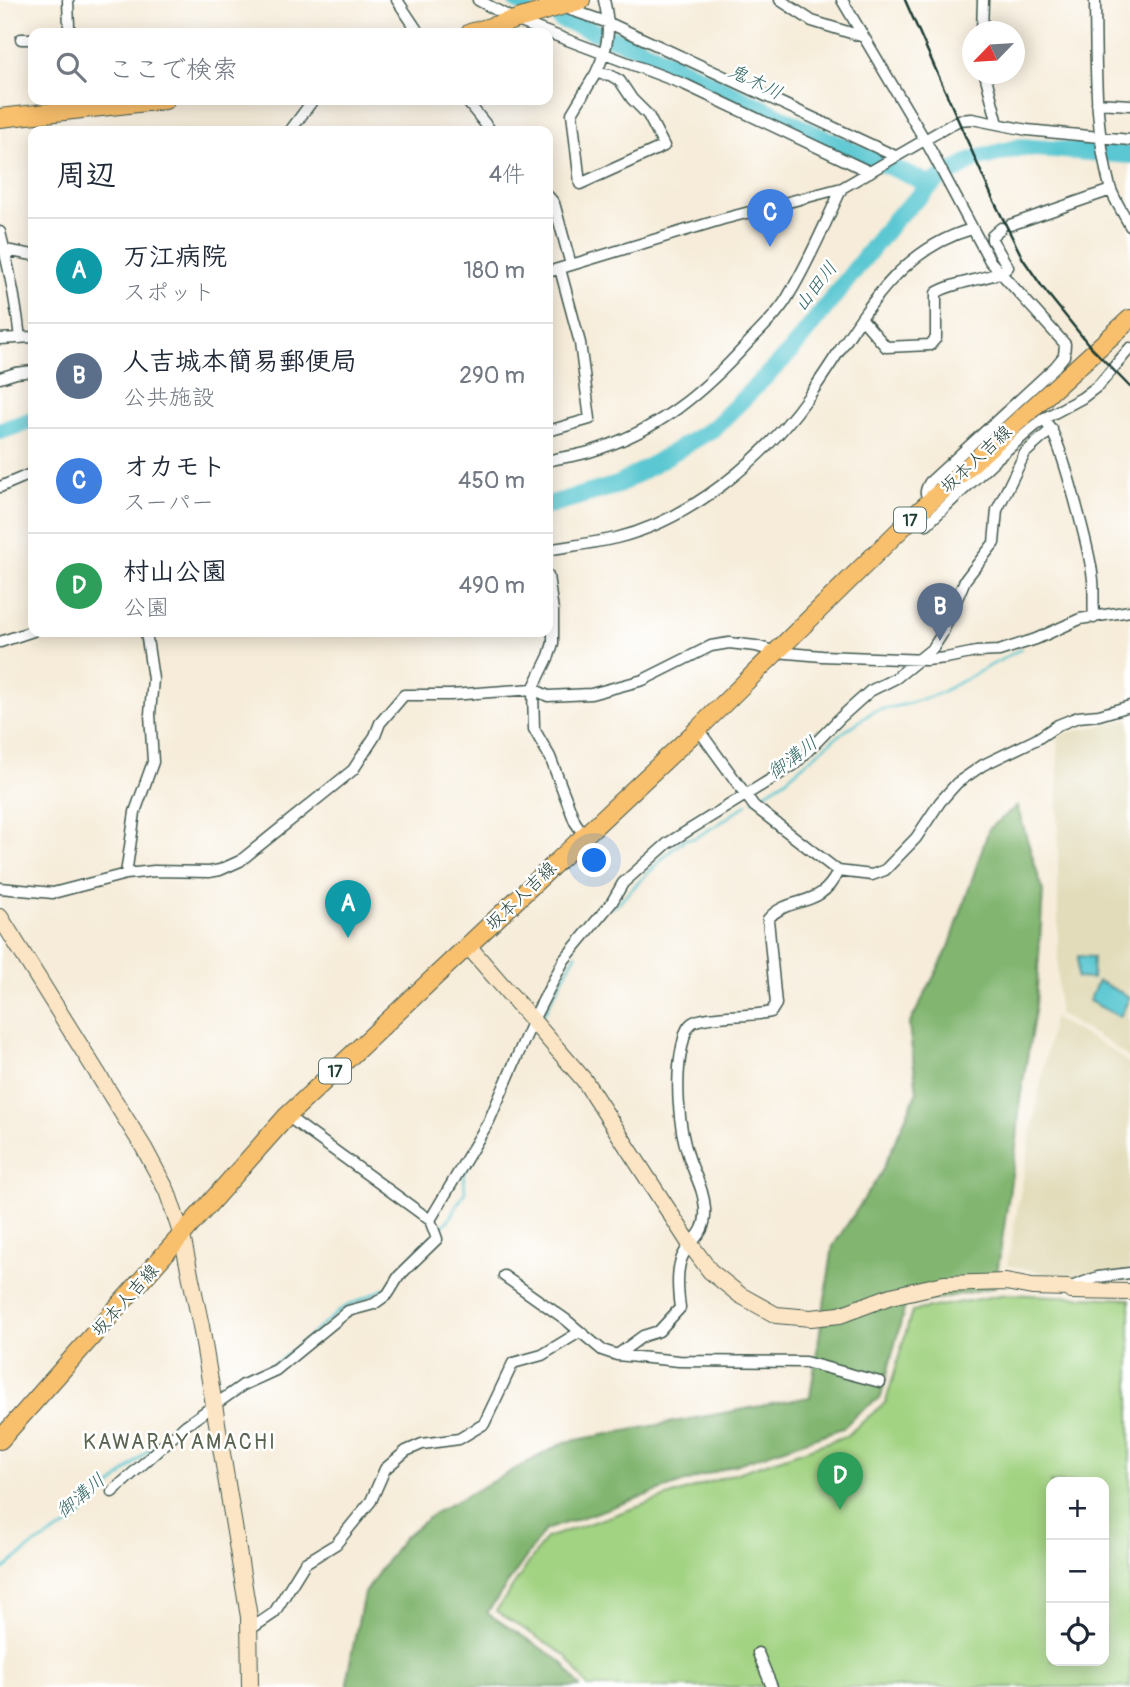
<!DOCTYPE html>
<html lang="ja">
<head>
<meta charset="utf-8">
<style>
	:root { --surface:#fff; --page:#f6f6f7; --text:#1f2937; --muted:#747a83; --line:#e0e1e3; --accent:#7c3aed }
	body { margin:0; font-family:Pangolin,"Klee One",sans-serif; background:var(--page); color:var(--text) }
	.controls { position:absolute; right:21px; bottom:21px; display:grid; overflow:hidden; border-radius:14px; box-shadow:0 4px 18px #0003 }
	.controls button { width:63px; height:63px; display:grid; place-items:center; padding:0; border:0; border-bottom:2px solid var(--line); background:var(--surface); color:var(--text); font:35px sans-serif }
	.compass { position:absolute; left:962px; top:21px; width:63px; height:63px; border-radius:50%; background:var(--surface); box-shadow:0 4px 18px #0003; rotate:245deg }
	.you { position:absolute; left:595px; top:861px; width:24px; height:24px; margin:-18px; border:5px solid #fff; border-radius:50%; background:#1a73e8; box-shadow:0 0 0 10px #1a73e833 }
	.badge { display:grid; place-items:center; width:46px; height:46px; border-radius:50%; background:var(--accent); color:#fff; font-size:23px; font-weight:700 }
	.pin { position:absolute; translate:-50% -58px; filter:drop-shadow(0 2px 4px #0008) }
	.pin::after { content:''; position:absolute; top:37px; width:24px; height:21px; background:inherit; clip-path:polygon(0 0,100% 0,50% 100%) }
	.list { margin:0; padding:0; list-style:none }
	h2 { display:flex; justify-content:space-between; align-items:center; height:91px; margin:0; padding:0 28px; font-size:30px }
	h2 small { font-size:23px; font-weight:400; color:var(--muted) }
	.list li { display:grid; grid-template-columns:46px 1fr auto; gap:21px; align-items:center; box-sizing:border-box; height:105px; padding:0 28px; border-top:2px solid var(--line) }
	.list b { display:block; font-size:26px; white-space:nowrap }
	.list p { margin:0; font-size:23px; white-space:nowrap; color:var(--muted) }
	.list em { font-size:23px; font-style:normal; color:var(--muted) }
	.icon { flex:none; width:38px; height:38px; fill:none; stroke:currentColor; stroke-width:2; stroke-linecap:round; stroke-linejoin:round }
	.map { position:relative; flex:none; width:1130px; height:1687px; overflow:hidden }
	.search { position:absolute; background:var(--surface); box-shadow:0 4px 18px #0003; left:28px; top:28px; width:525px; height:77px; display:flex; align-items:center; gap:18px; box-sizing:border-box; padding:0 24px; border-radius:14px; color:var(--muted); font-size:26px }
	.panel { position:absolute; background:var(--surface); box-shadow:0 4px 18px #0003; left:28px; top:126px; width:525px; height:511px; border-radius:14px }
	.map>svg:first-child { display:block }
</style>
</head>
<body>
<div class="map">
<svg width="1130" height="1687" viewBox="0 0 1130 1687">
	<rect width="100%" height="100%" fill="#fff"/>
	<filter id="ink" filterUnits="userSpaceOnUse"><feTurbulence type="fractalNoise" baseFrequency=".0143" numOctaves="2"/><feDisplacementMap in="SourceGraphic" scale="14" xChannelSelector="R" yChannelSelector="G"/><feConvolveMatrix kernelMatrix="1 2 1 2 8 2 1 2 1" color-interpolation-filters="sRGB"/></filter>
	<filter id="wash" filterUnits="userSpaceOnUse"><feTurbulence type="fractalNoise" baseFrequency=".00686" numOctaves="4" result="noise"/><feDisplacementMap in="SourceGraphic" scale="28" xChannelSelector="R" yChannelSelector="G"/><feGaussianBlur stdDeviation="1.57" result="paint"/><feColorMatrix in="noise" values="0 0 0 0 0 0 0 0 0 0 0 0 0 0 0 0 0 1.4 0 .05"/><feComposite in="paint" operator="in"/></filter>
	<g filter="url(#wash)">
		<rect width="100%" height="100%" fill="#f6ecd9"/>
		<path fill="#e2dcba" d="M1130 719V1059L1109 1043 1058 1014V735Z
			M1053 1018 1110 1049 1130 1064V1280L1067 1278 1007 1265Z"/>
		<path fill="#a2d382" stroke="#60885b" stroke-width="2" fill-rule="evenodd" d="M1006 1294 1130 1299V1687H588L566 1656 496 1611 546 1538 846 1436 886 1402 912 1311ZM1051 1482H1104V1661H1051Z"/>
		<path fill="#81b570" stroke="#507952" stroke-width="2" d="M1017 806 1043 891 1036 1005 1020 1100 1017 1141 995 1287 905 1306 881 1397 857 1414 843 1428 545 1530 487 1613 562 1662 580 1687H348V1672L364 1593 403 1538 436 1512 565 1442 810 1397 833 1246 881 1173 917 1092 909 1025 949 947 989 829Z"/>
		<path fill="#5ac7d2" stroke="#3c8283" stroke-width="2" d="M1078 956 1093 957 1092 979 1077 978Z
			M1098 981 1130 997 1120 1017 1089 1001Z"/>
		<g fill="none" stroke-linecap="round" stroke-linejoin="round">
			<path stroke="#5ac7d2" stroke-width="2.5" d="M753 800 784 781 835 738 874 711 907 704 938 694 1021 649
				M613 908 669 852 685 839 695 838 720 823 747 804
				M541 1019 576 954
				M437 1230 447 1222 465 1192 464 1174 489 1131
				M412 1256 429 1238
				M223 1389 280 1360 343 1308 386 1288
				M0 1572 31 1547 74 1522 143 1455 203 1403"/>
			<path stroke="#5ac7d2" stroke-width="18" d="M516 0 526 5
				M560 19 640 48 817 135 932 185
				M0 431 33 420
				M548 505 618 485 714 428 791 351 895 219 937 180 975 159 1021 147 1130 155"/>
		</g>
	</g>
	<g filter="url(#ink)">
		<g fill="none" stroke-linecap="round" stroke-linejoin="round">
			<defs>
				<path id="street" d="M397 0 419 33
					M478 0 515 20 686 85 870 172
					M542 0 609 23 895 156
					M780 0 812 21 864 37
					M842 0 929 147 990 261 1065 344 1064 356 1055 367 930 482C925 490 924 494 930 502
					M1095 0C1096 62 1094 127 1110 187 1114 200 1124 214 1130 226
					M982 32 983 0
					M66 33 69 27 68 0
					M21 39H33
					M596 73 572 113 580 184 664 146 648 115 632 99 620 81 610 75 596 73C609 46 611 29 604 0
					M985 74 998 124
					M466 100 491 131
					M1097 103 1130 105
					M290 131 313 100
					M548 196 554 203 571 265
					M1010 225 1111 190
					M0 232C9 268 16 301 20 338
					M5 250 33 255
					M548 272 723 219 842 188 959 120 972 119 1027 130 1130 140
					M862 319 886 347 930 345 936 338V293C953 281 1000 278 1008 267L992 240V236L1001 228
					M0 339 33 337
					M0 378 16 373 33 371
					M1048 425C1061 439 1091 557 1093 580 1094 592 1093 605 1094 618
					M548 431 590 419 580 343 560 269
					M548 461C561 457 576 456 589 452 658 431 702 394 749 342 764 326 780 312 790 293 810 260 825 223 842 188
					M0 487 33 473
					M911 519 927 524 995 460 1043 419 1082 398 1099 385 1130 348
					M548 550C570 546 594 543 616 538 691 520 765 458 809 396 856 331 889 252 972 229
					M548 576 553 611V643L549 656 533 689 534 729 550 757 575 822 584 835
					M0 642 33 631
					M698 729 754 806 838 871 872 875 885 870 916 838 940 802 957 783 983 765 1037 739 1058 725 1078 717 1099 715 1130 706
					M126 874 135 812 153 762 150 714 153 679 146 632
					M0 888 53 893 126 874 154 871 209 872 220 870 240 861 353 770 375 736 380 723 404 695H451L533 689 548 696 591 694 643 680 711 646 729 643 756 646 776 652 822 656 926 660 946 658 976 652 999 651 1036 639 1080 619 1130 611
					M430 1220 489 1121 533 1020 564 960 612 902 623 883 668 843 794 765 840 718 870 691 896 678 933 648 942 634 965 580 994 543 997 510 1025 453 1052 429
					M504 1276 565 1319 602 1350 617 1355 679 1361 805 1362 880 1382
					M1068 1288 1098 1277 1130 1273
					M617 1355 643 1336 659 1331 680 1308C678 1293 676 1274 681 1260 688 1239 707 1238 705 1209 704 1190 695 1176 689 1158 678 1127 675 1079 682 1047 684 1039 685 1028 692 1023 704 1014 752 1017 771 1012L776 1004 768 919C790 894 820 911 838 871
					M112 1492 186 1425 243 1385 276 1370 348 1311 374 1304 388 1294 399 1276 437 1239 430 1220 287 1116
					M249 1630 274 1613 305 1563 336 1544 371 1501 385 1469 406 1451 422 1444 459 1439 484 1424 513 1363 542 1355 578 1333
					M758 1653 772 1687"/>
				<path id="secondary" d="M0 917 144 1148 167 1191 182 1236 201 1326 249 1617 250 1687
					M469 947 584 1080 690 1244 710 1271 740 1295 776 1315 811 1318 840 1315 891 1296 944 1284 1006 1282 1032 1287 1068 1288 1071 1291 1130 1292"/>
				<path id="primary" d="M470 33 581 0
					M0 118 165 100
					M0 1440 287 1116 698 729 911 519 1130 319"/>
			</defs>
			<use href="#street" stroke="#3f574d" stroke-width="13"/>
			<use href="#secondary" stroke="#3f574d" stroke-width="18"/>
			<use href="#primary" stroke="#3f574d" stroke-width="20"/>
			<use href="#street" stroke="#fff" stroke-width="10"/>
			<use href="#secondary" stroke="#fce5c4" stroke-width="16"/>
			<use href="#primary" stroke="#f8bf6c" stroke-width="18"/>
			<path stroke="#1f3d34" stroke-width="2.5" d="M905 0 993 199 1023 259 1043 288 1089 345 1130 387"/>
		</g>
	</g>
	<g text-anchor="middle" stroke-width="5" stroke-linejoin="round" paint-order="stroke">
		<g fill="#fff" stroke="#627771" stroke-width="2">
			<rect x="894" y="507.5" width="32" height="25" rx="5"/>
			<rect x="319" y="1058.5" width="32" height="25" rx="5"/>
		</g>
		<g font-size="16" font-weight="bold" fill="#1f3d34">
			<text x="910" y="526">17</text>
			<text x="335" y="1077">17</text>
		</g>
		<g font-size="18" fill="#1f3d34" stroke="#fff">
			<text transform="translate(976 459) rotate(-43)" y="6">坂本人吉線</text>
			<text transform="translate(521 896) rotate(-44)" y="6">坂本人吉線</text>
			<text transform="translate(125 1300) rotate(-48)" y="6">坂本人吉線</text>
		</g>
		<g font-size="19" font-style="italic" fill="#316663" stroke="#fff">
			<text transform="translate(756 81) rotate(26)" y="7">鬼木川</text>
			<text transform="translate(815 286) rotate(-52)" y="7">山田川</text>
			<text transform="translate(792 757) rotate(-37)" y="7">御溝川</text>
			<text transform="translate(80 1495) rotate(-40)" y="7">御溝川</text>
		</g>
		<g font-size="21" letter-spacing="2" fill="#5b6551" stroke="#fff">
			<text x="180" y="1449">KAWARAYAMACHI</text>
		</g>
	</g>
</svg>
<div class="controls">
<button>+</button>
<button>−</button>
<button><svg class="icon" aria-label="locate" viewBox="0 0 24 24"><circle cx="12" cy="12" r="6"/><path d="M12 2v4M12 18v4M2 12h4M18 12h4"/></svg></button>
</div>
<svg class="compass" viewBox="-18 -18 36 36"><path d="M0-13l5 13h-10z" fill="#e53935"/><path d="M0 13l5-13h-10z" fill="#747a83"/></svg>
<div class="you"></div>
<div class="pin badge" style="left:348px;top:938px;background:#0f9aa8">A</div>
<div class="pin badge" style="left:940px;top:641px;background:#5c6f8a">B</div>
<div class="pin badge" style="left:770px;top:247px;background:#3f7fe0">C</div>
<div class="pin badge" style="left:840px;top:1510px;background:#2e9e5b">D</div>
<div class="search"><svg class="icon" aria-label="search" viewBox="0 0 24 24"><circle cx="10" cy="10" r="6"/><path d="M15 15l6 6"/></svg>ここで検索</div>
<section class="panel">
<h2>周辺<small>4件</small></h2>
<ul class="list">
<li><span class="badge" style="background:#0f9aa8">A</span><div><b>万江病院</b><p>スポット</p></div><em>180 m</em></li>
<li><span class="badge" style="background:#5c6f8a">B</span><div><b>人吉城本簡易郵便局</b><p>公共施設</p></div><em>290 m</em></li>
<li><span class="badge" style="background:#3f7fe0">C</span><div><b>オカモト</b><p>スーパー</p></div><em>450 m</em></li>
<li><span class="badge" style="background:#2e9e5b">D</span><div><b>村山公園</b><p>公園</p></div><em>490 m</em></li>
</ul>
</section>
</div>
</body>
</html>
